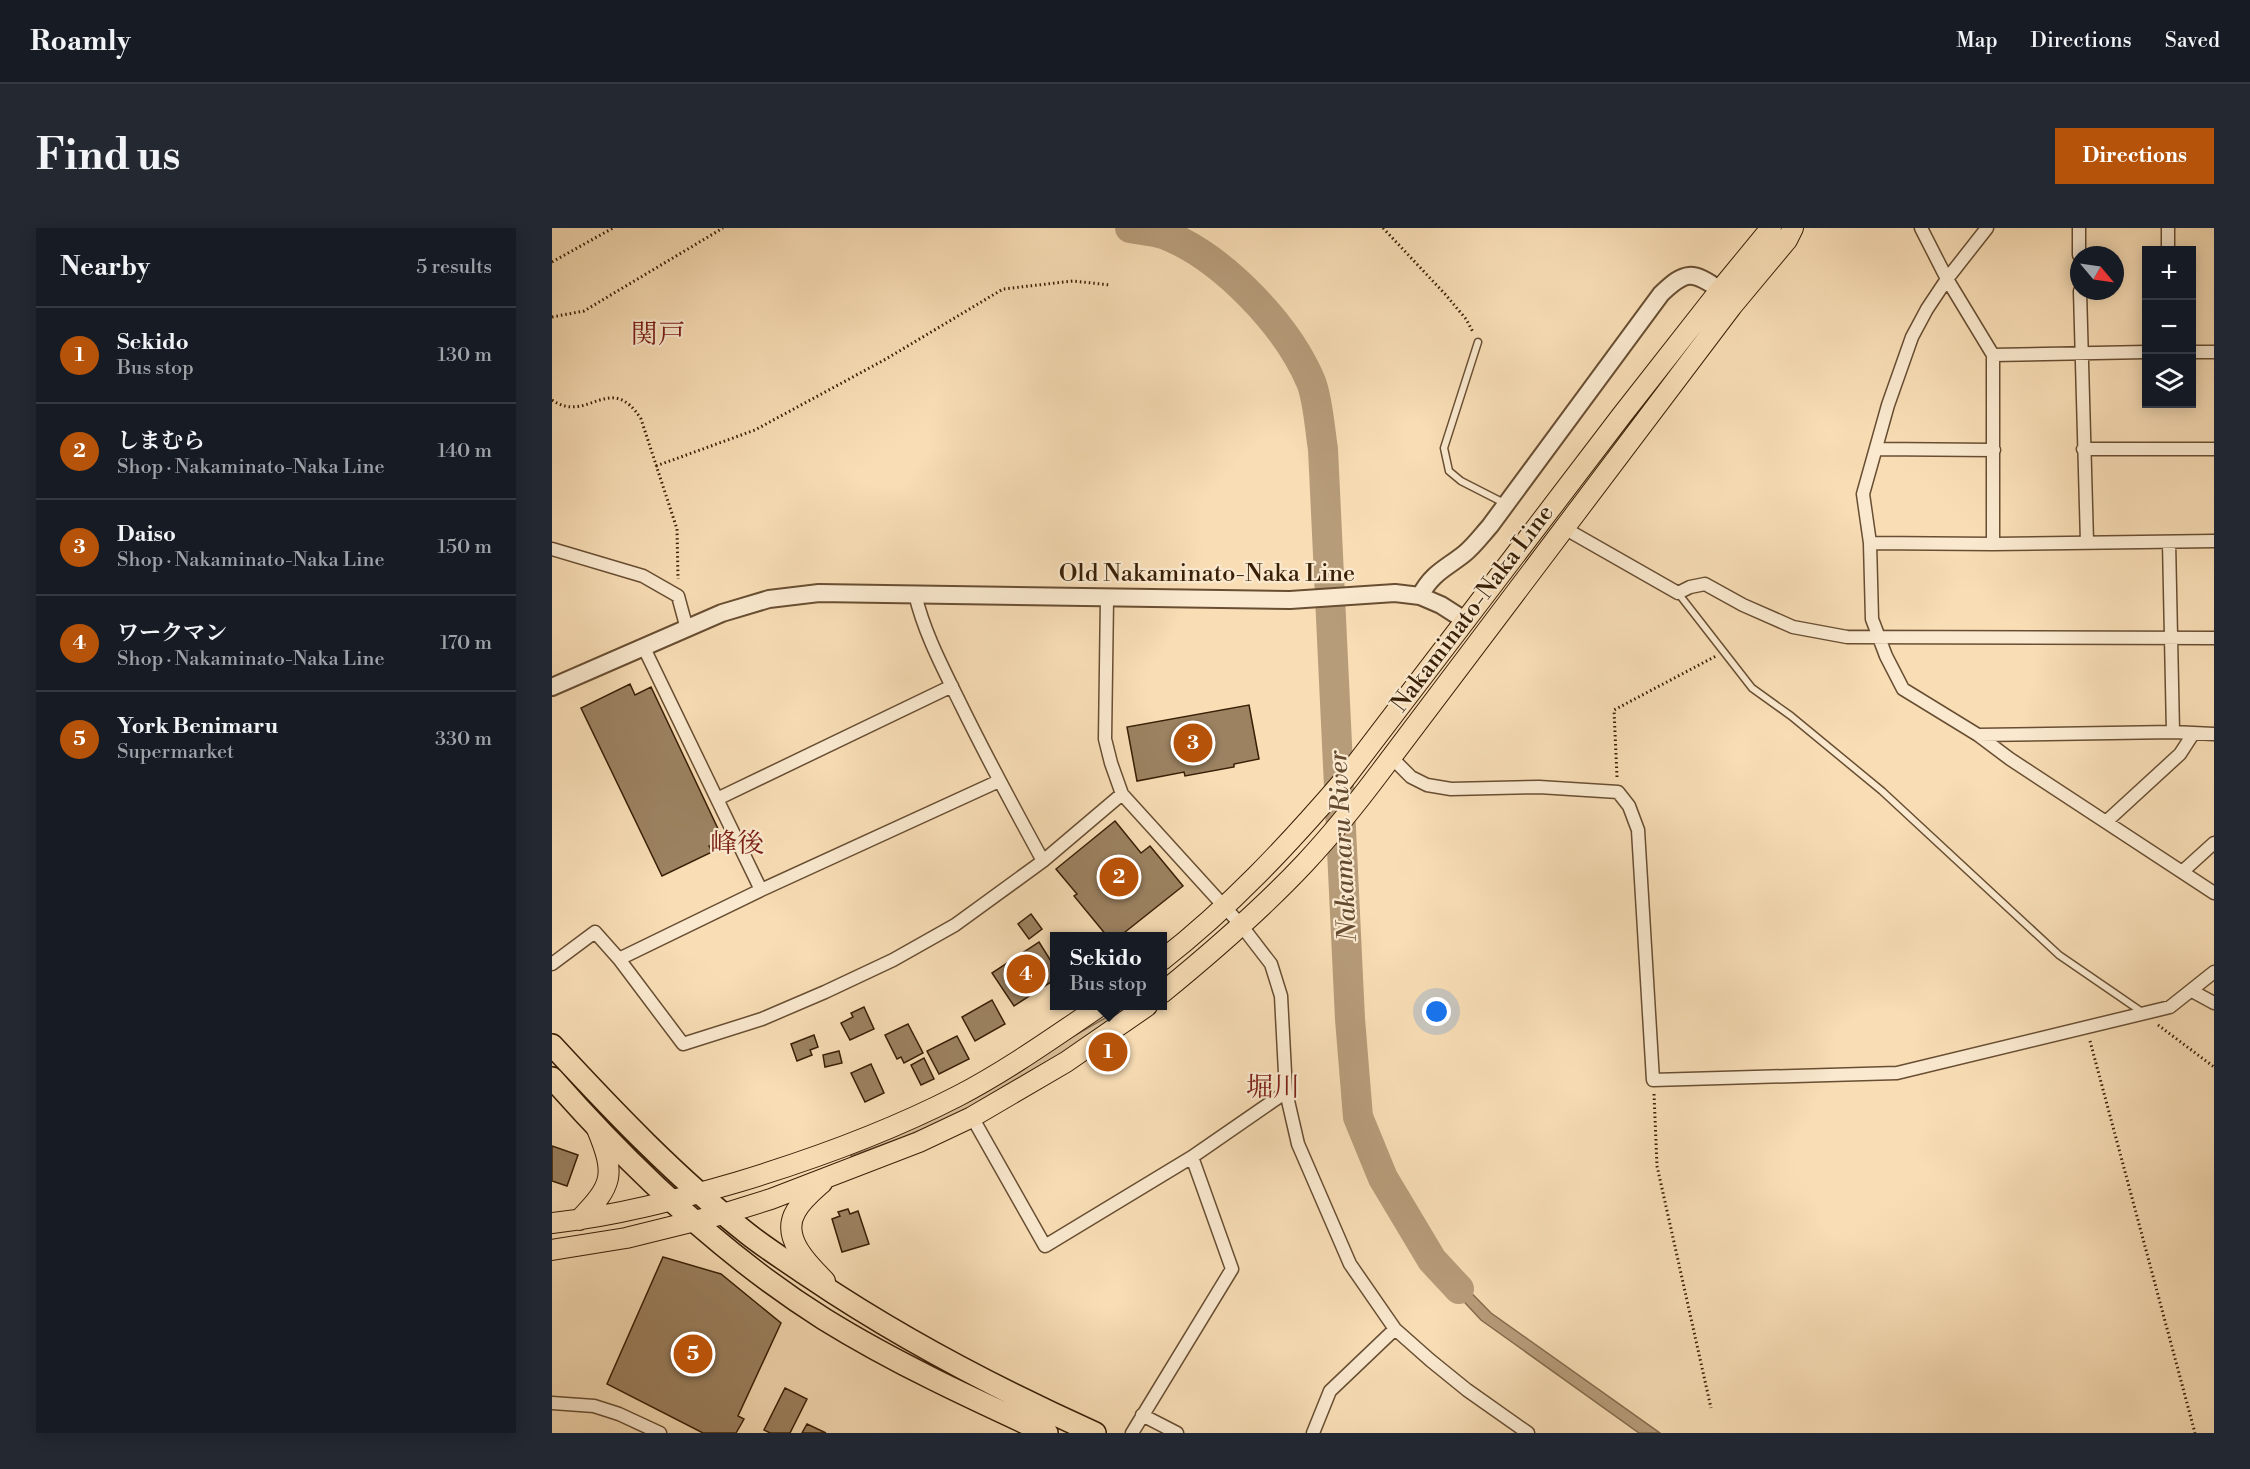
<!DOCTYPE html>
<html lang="en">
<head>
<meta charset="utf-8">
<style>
	:root { --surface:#171b24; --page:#242831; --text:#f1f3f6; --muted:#9ea1a6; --line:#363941; --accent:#b45309 }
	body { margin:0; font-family:"Libre Bodoni","Noto Serif JP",serif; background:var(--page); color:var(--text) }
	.controls { position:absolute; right:18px; top:18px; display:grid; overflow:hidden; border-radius:0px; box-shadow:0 3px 15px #0003 }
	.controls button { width:54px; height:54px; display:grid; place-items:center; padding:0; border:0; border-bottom:2px solid var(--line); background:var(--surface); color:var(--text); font:30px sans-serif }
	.compass { position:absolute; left:1518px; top:18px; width:54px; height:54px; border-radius:50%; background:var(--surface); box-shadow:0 3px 15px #0003; rotate:119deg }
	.you { position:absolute; left:885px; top:784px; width:21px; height:21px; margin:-15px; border:4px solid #fff; border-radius:50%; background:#1a73e8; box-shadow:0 0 0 9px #1a73e833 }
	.badge { display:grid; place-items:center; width:39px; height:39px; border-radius:50%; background:var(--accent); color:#fff; font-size:20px; font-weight:700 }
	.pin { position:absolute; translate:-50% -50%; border:3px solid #fff; box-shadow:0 2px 6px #0006 }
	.popup { position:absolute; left:498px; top:704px; width:117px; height:78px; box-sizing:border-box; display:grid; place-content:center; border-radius:0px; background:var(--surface); filter:drop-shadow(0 2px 4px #0005); font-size:20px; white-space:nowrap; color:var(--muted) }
	.popup b { font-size:22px; color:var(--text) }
	.popup::after { content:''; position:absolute; left:50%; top:100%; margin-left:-12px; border:12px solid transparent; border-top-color:var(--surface) }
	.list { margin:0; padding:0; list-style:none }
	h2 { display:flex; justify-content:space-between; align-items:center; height:78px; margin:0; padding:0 24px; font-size:26px }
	h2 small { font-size:20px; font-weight:400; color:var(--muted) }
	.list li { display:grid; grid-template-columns:39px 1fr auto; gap:18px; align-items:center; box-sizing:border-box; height:96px; padding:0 24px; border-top:2px solid var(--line) }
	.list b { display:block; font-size:22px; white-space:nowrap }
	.list p { margin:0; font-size:20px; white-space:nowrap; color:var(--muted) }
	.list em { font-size:20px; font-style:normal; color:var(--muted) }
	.icon { flex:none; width:33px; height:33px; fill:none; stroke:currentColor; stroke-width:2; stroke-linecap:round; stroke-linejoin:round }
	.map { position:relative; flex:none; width:1662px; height:1205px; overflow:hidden; border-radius:0px }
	header { display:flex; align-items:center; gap:36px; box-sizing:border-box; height:84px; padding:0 30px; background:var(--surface); border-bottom:2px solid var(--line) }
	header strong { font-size:28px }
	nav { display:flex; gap:33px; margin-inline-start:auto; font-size:21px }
	.intro { display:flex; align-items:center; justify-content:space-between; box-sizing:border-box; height:144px; padding:0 36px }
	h1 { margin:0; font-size:42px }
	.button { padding:15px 27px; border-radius:0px; background:var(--accent); color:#fff; font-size:21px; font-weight:700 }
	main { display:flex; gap:36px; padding:0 36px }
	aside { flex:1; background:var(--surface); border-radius:0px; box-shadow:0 3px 15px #0003 }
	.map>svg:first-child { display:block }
</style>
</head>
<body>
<header>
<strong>Roamly</strong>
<nav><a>Map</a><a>Directions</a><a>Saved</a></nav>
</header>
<div class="intro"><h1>Find us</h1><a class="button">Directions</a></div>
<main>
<aside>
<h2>Nearby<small>5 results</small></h2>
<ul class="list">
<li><span class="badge">1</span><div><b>Sekido</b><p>Bus stop</p></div><em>130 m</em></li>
<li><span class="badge">2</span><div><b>しまむら</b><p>Shop · Nakaminato-Naka Line</p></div><em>140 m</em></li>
<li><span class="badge">3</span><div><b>Daiso</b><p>Shop · Nakaminato-Naka Line</p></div><em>150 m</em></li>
<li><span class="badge">4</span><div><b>ワークマン</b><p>Shop · Nakaminato-Naka Line</p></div><em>170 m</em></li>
<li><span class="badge">5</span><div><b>York Benimaru</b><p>Supermarket</p></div><em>330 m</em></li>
</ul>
</aside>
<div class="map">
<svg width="1662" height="1205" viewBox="0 0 1662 1205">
	<rect width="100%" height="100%" fill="#f8ddb5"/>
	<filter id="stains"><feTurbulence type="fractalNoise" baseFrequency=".00333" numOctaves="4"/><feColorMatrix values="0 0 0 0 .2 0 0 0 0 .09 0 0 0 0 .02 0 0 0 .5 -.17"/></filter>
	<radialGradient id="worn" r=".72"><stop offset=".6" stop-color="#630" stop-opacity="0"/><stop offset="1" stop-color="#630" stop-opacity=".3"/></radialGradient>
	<path fill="#d7bd97" stroke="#886e4e" stroke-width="1.5" d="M574 778H581C526 818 467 856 406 886 372 903 335 915 299 928L298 924 489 827Z"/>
	<path fill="#b79c7a" stroke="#846a4c" stroke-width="1.5" d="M884 1029 939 1085 1108 1205H1087L929 1092 875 1034Z"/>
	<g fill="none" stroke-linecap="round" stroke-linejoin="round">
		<path stroke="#b79c7a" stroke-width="30" d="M578 0C589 2 603 3 614 7 671 30 735 97 759 154 766 171 768 203 771 221L798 791 806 889 831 950 880 1032 907 1061"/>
	</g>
	<path fill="#9c8261" stroke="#381f06" stroke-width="1.5" d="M78 456 83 467 99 459 168 605 160 609 163 615 157 618 160 624 110 648 29 480Z
		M697 477 707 531 682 536V539L633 548 632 544 585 553 575 499Z
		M563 593 589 625 598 618 631 658 568 708H555L522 668 525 666 504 641Z
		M479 686 490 701 477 711 466 696Z
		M487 714 502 738V752L462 778 440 745Z
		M440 772 453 796 423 813 410 789Z
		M312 779 322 801 298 812 289 795 301 789 299 785Z
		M356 796 371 825 352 835 349 829 345 831 333 807Z
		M262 807 266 819 258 822 260 827 245 833 239 816Z
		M405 808 417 831 387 846 375 823Z
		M287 823 290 835 273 839 271 827Z
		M372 830 382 851 369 857 359 837Z
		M319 836 332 865 313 874 299 845Z
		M0 918 26 927 15 958 0 953Z
		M296 981 298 986 306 983 317 1016 290 1024 280 991 288 988 286 984Z
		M111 1029 169 1046 229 1095 186 1188 192 1191 184 1205H151L55 1156Z
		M233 1160 255 1171 238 1205H218L212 1202Z
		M255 1196 274 1205H250Z"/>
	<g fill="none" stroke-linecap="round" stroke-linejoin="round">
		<defs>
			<path id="service" d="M926 114 892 220 897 243 909 253 954 276
				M1126 365 1200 460 1239 488 1330 563 1507 727 1590 784"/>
			<path id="minor" d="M1369 0 1395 51 1441 127V316
				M1435 0 1395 51 1375 81 1360 109 1336 177 1311 266 1318 315 1320 391 1334 428 1351 461 1426 507 1458 531 1662 665
				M1527 0V27
				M1616 0V22
				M1528 63 1535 314
				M1640 124H1662
				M1441 127 1594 124
				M1324 221 1442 222
				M1531 221H1662
				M1012 300 1126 365 1138 359 1153 356 1191 377 1241 399 1295 409 1662 410
				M1617 314 1621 504
				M1318 315 1441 316 1662 313
				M0 321 91 348 126 368 135 401
				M363 366C372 405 392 442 409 477 435 530 463 582 491 633
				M555 370 553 511 559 535 570 566 689 697 719 736 729 768 734 864 746 916 798 1036 843 1101 878 1132 915 1162 976 1205
				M92 420 209 662
				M1426 507 1621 504 1662 506
				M839 529 859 549 875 557 899 561 987 559 1066 564 1077 578 1086 602 1101 852 1345 845 1618 779 1662 744
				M165 571 400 458
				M1555 593 1628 526 1641 506
				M1630 644 1662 615
				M67 731 209 662 447 553
				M0 736 43 704 67 731 131 816 210 791 273 764 341 732 403 697 491 633 570 566
				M1640 763 1662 775
				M420 889 493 1018 640 929 734 864
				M0 1175 42 1178 67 1186 108 1205
				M590 1187 625 1205
				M580 1205 680 1041 640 929
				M761 1205 778 1163 843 1101"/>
			<path id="tertiary" d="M868 368C880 345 893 341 912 326 922 318 930 307 938 298L1109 66C1133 43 1140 42 1168 62
				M0 459 170 385 217 371 267 365 738 372 843 365 868 368 889 377 914 393"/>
			<path id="primary" d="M610 732C677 680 736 617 791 553L1070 187 1168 62 1219 0
				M610 765C659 725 709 682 753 635 780 606 805 575 829 543L1180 78 1235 12 1241 0
				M270 955C261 963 250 972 244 983 228 1009 256 1036 273 1053
				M27 992C61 957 64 947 45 901
				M0 995C64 988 124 972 186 954 262 931 336 904 406 868 456 842 502 809 548 778
				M0 1022 74 1010 171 986 219 971 367 914 420 889 514 834 595 778"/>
			<path id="trunk" d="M0 817C62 884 125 950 196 1006 215 1021 236 1034 256 1048 346 1109 443 1160 543 1205
				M0 850C80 941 169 1026 272 1091 343 1135 419 1170 495 1205"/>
		</defs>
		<use href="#service" stroke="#684e32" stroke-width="9"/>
		<use href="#minor" stroke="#684e32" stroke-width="15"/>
		<use href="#tertiary" stroke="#684e32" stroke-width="20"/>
		<use href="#primary" stroke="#381f06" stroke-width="22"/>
		<use href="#trunk" stroke="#381f06" stroke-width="24"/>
		<path stroke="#381f06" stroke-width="3" stroke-dasharray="1.5 3" stroke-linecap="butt" d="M831 0 893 66 914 91 921 104
			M0 34 61 0
			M0 89 32 83 171 0
			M0 172C36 197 58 142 89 191L125 301 126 351
			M104 238 203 202 334 131 451 61 521 53 558 57
			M1065 549 1062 482 1164 428
			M1606 797 1662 839
			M1538 813 1643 1205
			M1102 866 1105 938 1159 1180"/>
		<use href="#service" stroke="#fae9cf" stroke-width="6"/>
		<use href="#minor" stroke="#fae9cf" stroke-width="12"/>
		<use href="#tertiary" stroke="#fae9cf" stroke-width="16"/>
		<use href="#primary" stroke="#f8ddb5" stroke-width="20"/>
		<use href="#trunk" stroke="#f8ddb5" stroke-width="21"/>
	</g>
	<g text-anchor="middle" stroke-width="4.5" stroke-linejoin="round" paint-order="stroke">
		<g font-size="24" fill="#381f06" stroke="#fae9cf">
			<text x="655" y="353">Old Nakaminato-Naka Line</text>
			<text transform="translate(920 380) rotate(-53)" y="8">Nakaminato-Naka Line</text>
		</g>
		<g font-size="26" font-style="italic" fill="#644b2f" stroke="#fae9cf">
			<text transform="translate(790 618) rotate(-93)" y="9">Nakamaru River</text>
		</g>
		<g font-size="27" fill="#7a1f14" stroke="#fae9cf">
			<text x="106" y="115">関戸</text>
			<text x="185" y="624">峰後</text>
			<text x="721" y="868">堀川</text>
		</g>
	</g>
	<rect width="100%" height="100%" filter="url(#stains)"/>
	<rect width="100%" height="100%" fill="url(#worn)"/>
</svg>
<div class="controls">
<button>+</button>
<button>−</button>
<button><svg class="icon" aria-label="layers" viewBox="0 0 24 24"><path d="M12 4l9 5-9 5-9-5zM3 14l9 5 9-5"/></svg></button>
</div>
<svg class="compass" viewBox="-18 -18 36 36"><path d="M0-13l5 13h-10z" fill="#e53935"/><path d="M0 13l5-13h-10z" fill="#9ea1a6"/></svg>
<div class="you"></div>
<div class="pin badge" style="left:556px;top:824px">1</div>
<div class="popup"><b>Sekido</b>Bus stop</div>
<div class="pin badge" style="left:567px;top:649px">2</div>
<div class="pin badge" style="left:641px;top:515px">3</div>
<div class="pin badge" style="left:474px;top:746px">4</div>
<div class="pin badge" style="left:141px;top:1126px">5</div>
</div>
</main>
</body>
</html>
